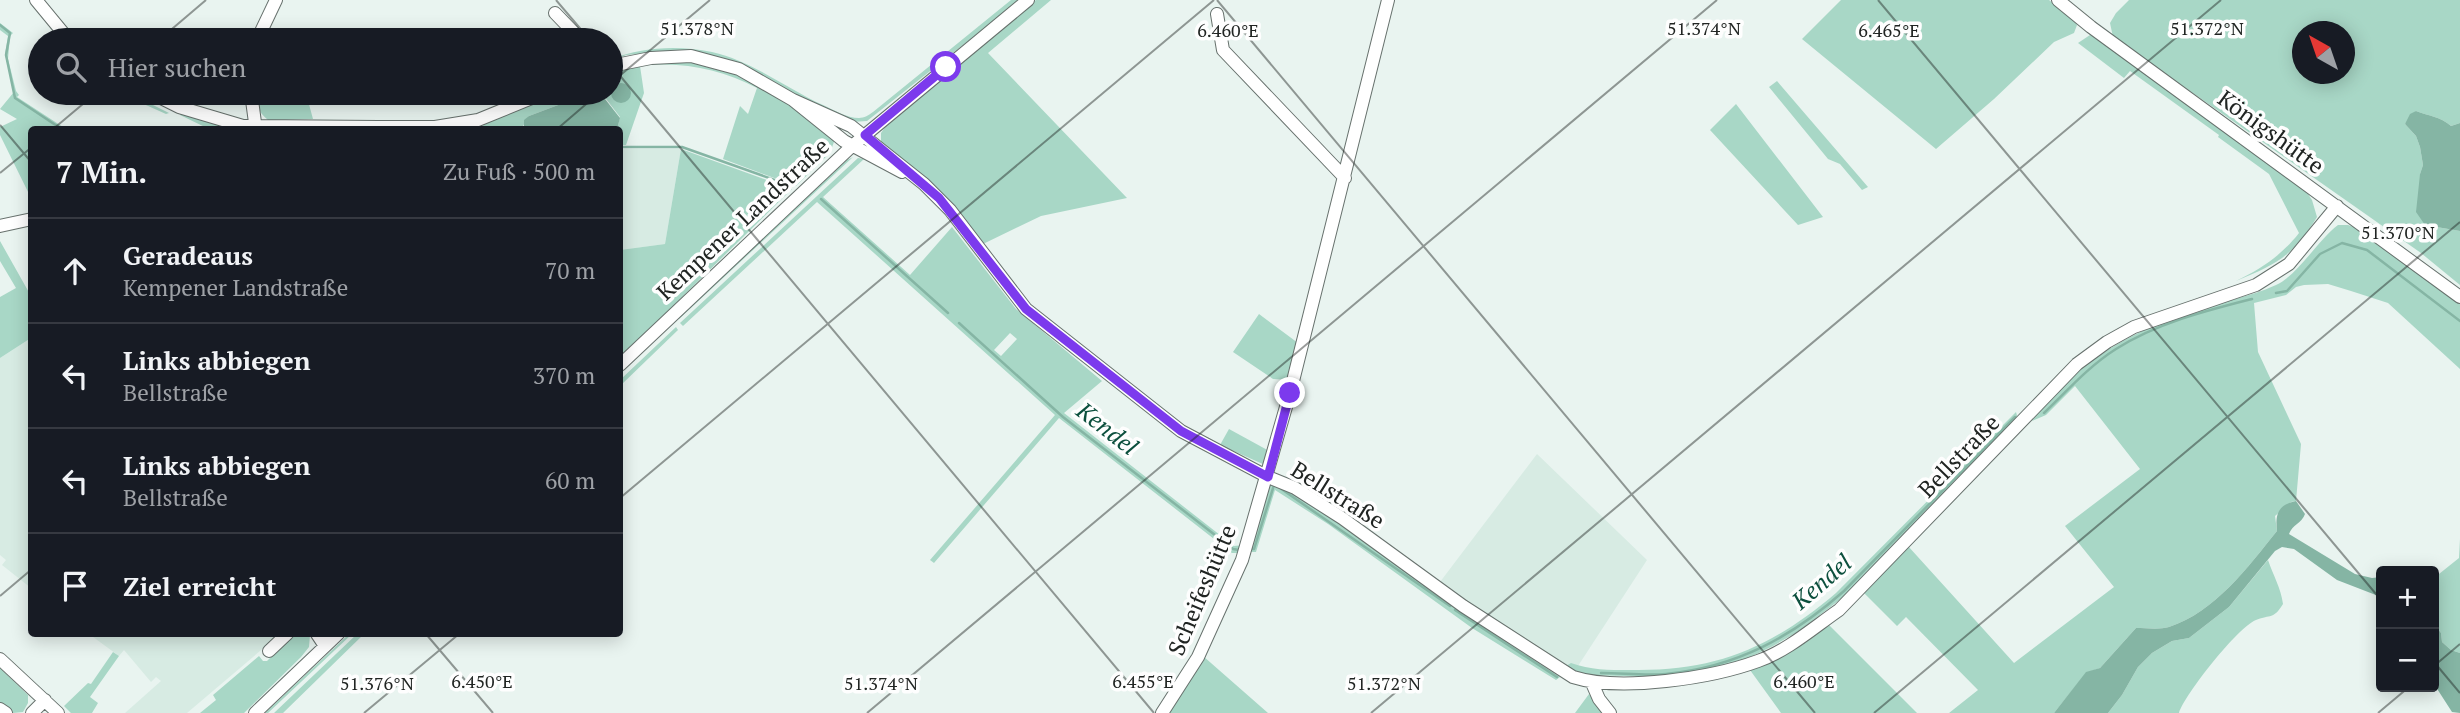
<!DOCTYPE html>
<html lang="de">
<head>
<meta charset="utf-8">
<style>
	:root { --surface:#171b24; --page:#242831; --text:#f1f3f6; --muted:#9ea1a6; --line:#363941 }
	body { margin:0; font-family:"PT Serif",serif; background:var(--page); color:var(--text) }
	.controls { position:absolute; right:21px; bottom:21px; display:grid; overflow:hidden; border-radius:7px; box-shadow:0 4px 18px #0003 }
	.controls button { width:63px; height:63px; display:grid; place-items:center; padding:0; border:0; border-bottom:2px solid var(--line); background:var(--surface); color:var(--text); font:35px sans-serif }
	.compass { position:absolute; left:2292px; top:21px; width:63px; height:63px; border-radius:50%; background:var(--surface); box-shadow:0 4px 18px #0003; rotate:320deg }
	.stop { position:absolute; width:21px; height:21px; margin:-16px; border:5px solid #7c3aed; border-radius:50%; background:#fff }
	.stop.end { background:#7c3aed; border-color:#fff; box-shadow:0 2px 7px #0008 }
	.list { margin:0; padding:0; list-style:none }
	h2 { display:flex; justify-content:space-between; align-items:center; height:91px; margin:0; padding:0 28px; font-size:30px }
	h2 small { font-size:23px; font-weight:400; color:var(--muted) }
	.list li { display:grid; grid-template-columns:46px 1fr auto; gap:21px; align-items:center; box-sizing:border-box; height:105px; padding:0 28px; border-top:2px solid var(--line) }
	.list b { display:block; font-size:26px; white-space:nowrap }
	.list p { margin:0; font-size:23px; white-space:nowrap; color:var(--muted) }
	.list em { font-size:23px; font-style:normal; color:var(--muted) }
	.icon { flex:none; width:38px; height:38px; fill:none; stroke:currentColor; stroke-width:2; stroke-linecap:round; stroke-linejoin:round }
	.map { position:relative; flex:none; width:2460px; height:713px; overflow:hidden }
	.search { position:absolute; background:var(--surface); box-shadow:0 4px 18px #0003; left:28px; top:28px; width:595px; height:77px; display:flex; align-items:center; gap:18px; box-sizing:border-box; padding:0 24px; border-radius:38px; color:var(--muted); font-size:26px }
	.panel { position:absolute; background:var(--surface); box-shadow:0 4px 18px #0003; left:28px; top:126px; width:595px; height:511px; border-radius:7px }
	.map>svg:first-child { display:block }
</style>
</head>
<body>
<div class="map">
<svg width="2460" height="713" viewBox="0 0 2460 713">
	<rect width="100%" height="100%" fill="#e9f4f0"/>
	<path fill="#d7ebe3" d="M620 149H681L665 244 620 250Z
		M31 338V588L2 565 6 560 0 555V358Z
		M1537 454 1647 560 1578 666 1571 664 1566 666 1482 613 1440 582Z
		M89 634H280L187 713H125L161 681 156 677 151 682 124 650 119 656Z"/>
	<path fill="#a8d7c6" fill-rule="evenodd" d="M1011 0H1020L867 121 852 122 797 97 673 51 626 55 611 61V59C643 47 678 45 712 52 752 61 786 88 823 105 834 110 847 118 859 118 864 118 869 115 873 112Z
		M1036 0H1051L988 53 1127 198 1041 216 983 244 881 143V133L885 127Z
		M1841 0H2049L2075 21 2077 25 2074 33 2054 42 1994 99 1936 149 1802 39Z
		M2129 0H2460V123L2451 126C2441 117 2429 116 2416 111L2405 124 2416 136 2420 147 2423 165 2420 174 2425 225 2460 231V285L2421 253 2113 37 2110 23 2116 13ZM2302 32H2344V74H2302Z
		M0 23 13 33 10 36 8 59 16 91 19 95 17 97 66 129 32 130V175L30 176 31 198 0 135V127L17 119 0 109 14 92 5 54 8 36 0 30Z
		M2090 35 2096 36 2306 191 2312 200 2317 217C2293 256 2277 264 2236 281 2261 269 2282 255 2299 233L2269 174 2218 137 2219 135 2130 71 2124 78 2078 43Z
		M676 61 707 65 746 77 823 125 835 139 830 153 796 186 723 159 740 106 748 114 757 88C720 69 682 61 640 66L644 93 626 145H620V130L617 129 620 117 603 95V93H611V72L640 62Z
		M1777 81 1868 187 1862 190 1840 164 1828 159 1769 87Z
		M119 93H129L169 113 166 114Z
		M559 93H590L529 116 523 126 524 129H484L483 124Z
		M307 97 313 119 268 120C261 114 258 110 258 100Z
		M1736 104 1823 217 1798 225 1710 130Z
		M182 112 235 129H209L180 115Z
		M681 149 792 189 620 358V250L665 244Z
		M853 157 679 319 678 317 847 160Z
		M858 158 864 159 823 197 910 275 952 227 1016 309 1102 381 1064 413 1234 546 1244 545 1242 553H1232L1059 418 934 563 930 560 1055 415 817 202 683 326 680 323ZM1010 333 1017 339 1001 356 994 350Z
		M2338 225H2348L2357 228 2460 304V369L2388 303 2351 291 2328 284 2304 285 2296 287 2286 295 2254 303 2258 352 2301 444 2296 501 2291 502 2275 516 2277 531C2248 567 2215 612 2169 627 2159 630 2146 628 2136 628L2100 668 2086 673 2054 713H1949L1978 690 1906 617 1897 626 1863 592 1908 546 2014 663 2114 587 2065 526 2140 469 2075 386 2046 415 2032 421C2070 367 2127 333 2189 312 2218 302 2248 298 2276 285 2299 274 2317 241 2338 225Z
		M0 241 31 296V338L0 358V297L16 288 0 261Z
		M1259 314 1298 343 1289 380 1273 379 1233 352Z
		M676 327 678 330 620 386V380Z
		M2016 412 2018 419 1842 598 1799 631 1773 646 1746 659 1719 667 1665 677 1584 675 1566 666 1571 663C1590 670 1609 670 1629 670 1715 672 1771 648 1836 593Z
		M1229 429 1271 452 1265 465 1220 445Z
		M1273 482 1331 518 1478 623 1560 677 1556 680 1472 628 1328 524 1275 490 1256 552H1248L1268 486Z
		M2460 539V653L2451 650 2442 642 2441 633 2434 624V578L2459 558Z
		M2268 560C2273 575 2281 588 2283 604 2273 620 2271 614 2256 620 2238 627 2185 694 2179 713H2108L2122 695 2138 667 2152 653 2172 641 2189 638 2229 607Z
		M1829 625 1917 713H1781L1750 670 1803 644Z
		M294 634 310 635 309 647 301 657 244 713H200L216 700 213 695 259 656 263 661H267Z
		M349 634H352L268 713H265Z
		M357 634H364L283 713H274Z
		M113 652 119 656 90 697 98 703 92 713H71L64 706 88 683 91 684Z
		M1203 656 1268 713H1166Z
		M0 668 28 695V703L23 712 13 713 0 704Z
		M1589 694 1605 713H1575Z"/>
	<path fill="#85b5a4" d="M611 93a10 10 0 1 1 20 0a10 10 0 1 1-20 0Z
		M590 93H603L605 99 620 118 617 129H524V120L529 116Z
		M2416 111C2429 116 2441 117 2451 126L2460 123V231L2425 225 2416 212 2420 174 2423 165 2420 147 2416 136 2405 124 2410 114Z
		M2296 501 2305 514C2302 523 2292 525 2289 534L2355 574 2372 578 2381 577V597L2337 580 2294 549 2282 547 2275 551 2229 607 2189 638 2172 641 2152 653 2138 667 2122 695 2108 713H2054L2086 672 2100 668 2136 628C2146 628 2159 630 2169 627 2215 612 2248 567 2277 531 2275 514 2278 505 2296 501Z
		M2434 624 2441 633 2442 642 2451 650 2460 653V713L2452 712 2434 684Z"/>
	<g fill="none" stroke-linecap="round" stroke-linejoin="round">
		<path stroke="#85b5a4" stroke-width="2.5" d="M0 25 10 33 6 55 15 98 63 130
			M620 147H682L786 184
			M821 199 948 313
			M2276 293 2287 291 2320 254 2342 243 2367 250 2460 321
			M959 323 1063 417 1233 549 1239 550
			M2044 413C2067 391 2089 366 2116 349 2157 323 2205 311 2252 299
			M1280 488 1450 606
			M1250 549H1254L1274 485
			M1455 610 1557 677
			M1601 673C1623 673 1645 676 1666 674 1737 667 1792 637 1844 591L2015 417"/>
		<defs>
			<path id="minor" d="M36 0 69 40
				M2058 0 2091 27 2460 297
				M555 13 581 40
				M1217 14 1223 50 1345 178
				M257 40 276 0
				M611 66 651 58 691 56 739 69 793 100 844 141 902 172
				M151 93 179 107 243 126 378 127H435L478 120 544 93
				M251 93 256 130
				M793 100 851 126 924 184 950 210 1026 309 1181 431 1268 477 1295 488 1342 518 1463 606 1573 677C1620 692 1712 678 1758 661 1787 651 1813 628 1839 610L2077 364 2107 342 2134 327 2256 285 2289 264 2337 206
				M0 226 32 219
				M620 365 852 146 1028 0
				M317 634 325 646
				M269 651 287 634
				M0 659 58 713
				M1592 683 1599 699 1610 713
				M0 709 6 713
				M32 713 45 700
				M255 713 338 634
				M1162 713 1198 657 1242 560 1290 393 1388 0"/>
		</defs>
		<use href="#minor" stroke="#67716d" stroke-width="14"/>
		<use href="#minor" stroke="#fff" stroke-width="12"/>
	</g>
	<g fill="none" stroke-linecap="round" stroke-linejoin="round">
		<path stroke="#7c3aed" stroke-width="9" d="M946 67 865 135 939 198 1026 309 1181 431 1268 477 1290 393"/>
	</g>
	<path fill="none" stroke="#202422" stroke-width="2" stroke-opacity="0.45" d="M556 0 590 40M1217 0 1815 713M1878 0 2381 600M159 40 206 0M611 65 1154 713M611 83 710 0M0 125 32 163M52 130 96 93M556 130 599 93M0 173 32 147M620 498 1214 0M0 596 32 569M426 634 493 713M2434 662 2460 693M2434 666 2460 644M364 713 459 634M867 713 1717 0M1371 713 2221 0M1874 713 2460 222M2378 713 2409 687"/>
	<g text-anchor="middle" stroke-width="7" stroke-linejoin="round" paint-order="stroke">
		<g font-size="23" fill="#202422" stroke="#fefefe">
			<text transform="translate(2271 132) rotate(36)" y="8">Königshütte</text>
			<text transform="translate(743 219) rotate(-43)" y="8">Kempener Landstraße</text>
			<text transform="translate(1959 456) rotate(-46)" y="8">Bellstraße</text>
			<text transform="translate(1338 495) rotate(32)" y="8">Bellstraße</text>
			<text transform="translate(1202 590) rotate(-67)" y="8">Scheifeshütte</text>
		</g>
		<g font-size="24" font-style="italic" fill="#0d503e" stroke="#fefefe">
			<text transform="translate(1107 429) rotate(38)" y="8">Kendel</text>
			<text transform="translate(1822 582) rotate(-41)" y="8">Kendel</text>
		</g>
	</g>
	<g font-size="18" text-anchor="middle" fill="#202422" stroke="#fefefe" stroke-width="7" stroke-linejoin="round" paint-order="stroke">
		<text x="697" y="35">51.378°N</text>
		<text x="1704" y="35">51.374°N</text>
		<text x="2207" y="35">51.372°N</text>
		<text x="1889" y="37">6.465°E</text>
		<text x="1228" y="37">6.460°E</text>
		<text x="2398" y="239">51.370°N</text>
		<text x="482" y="688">6.450°E</text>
		<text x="1143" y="688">6.455°E</text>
		<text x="1804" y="688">6.460°E</text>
		<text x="377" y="690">51.376°N</text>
		<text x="881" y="690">51.374°N</text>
		<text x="1384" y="690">51.372°N</text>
	</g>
</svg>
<div class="controls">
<button>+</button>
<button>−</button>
</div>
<svg class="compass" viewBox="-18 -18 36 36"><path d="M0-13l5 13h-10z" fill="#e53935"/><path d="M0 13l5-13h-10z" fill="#9ea1a6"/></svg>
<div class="stop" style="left:946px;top:67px"></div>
<div class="stop end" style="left:1290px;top:393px"></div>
<div class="search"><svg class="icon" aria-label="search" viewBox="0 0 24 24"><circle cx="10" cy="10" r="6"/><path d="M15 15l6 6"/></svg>Hier suchen</div>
<section class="panel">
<h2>7 Min.<small>Zu Fuß · 500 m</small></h2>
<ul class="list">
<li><svg class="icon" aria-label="ahead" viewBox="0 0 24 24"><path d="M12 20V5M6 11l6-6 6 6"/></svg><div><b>Geradeaus</b><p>Kempener Landstraße</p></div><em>70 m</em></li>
<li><svg class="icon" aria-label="left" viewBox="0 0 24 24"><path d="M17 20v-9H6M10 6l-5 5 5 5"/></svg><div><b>Links abbiegen</b><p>Bellstraße</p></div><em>370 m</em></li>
<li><svg class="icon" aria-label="left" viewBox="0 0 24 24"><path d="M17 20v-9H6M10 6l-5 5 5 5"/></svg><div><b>Links abbiegen</b><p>Bellstraße</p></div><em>60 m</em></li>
<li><svg class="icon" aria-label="arrive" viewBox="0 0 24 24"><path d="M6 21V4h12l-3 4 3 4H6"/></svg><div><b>Ziel erreicht</b></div></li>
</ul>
</section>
</div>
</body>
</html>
